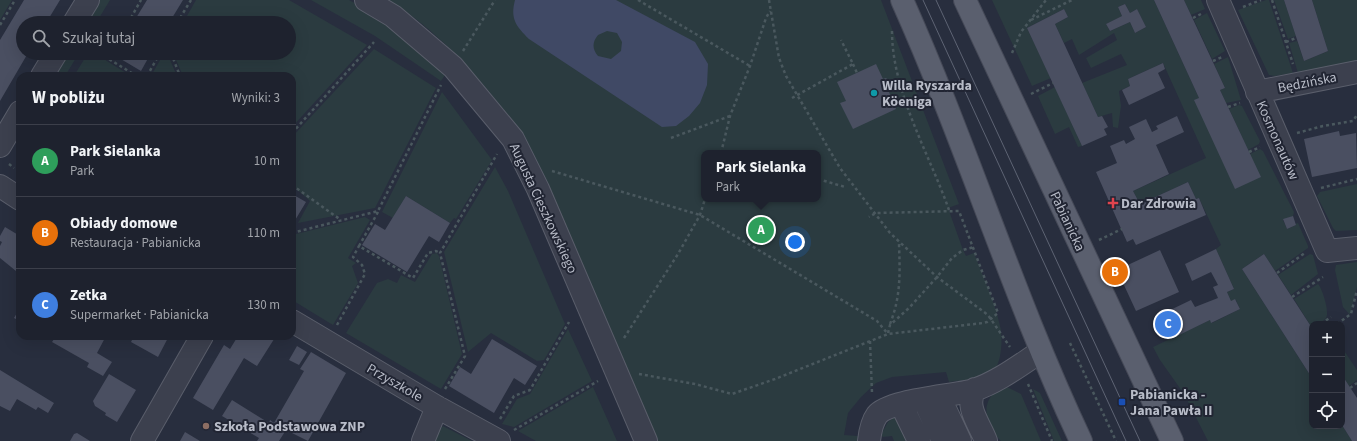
<!DOCTYPE html>
<html lang="pl">
<head>
<meta charset="utf-8">
<style>
	:root { --surface:#1e222e; --page:#262a36; --text:#f1f3f6; --muted:#a1a4aa; --line:#3c3f4a; --accent:#98abee }
	body { margin:0; font-family:"Source Sans 3",sans-serif; background:var(--page); color:var(--text) }
	.controls { position:absolute; right:12px; bottom:12px; display:grid; overflow:hidden; border-radius:8px; box-shadow:0 4px 16px #0002 }
	.controls button { width:36px; height:36px; display:grid; place-items:center; padding:0; border:0; border-bottom:1px solid var(--line); background:var(--surface); color:var(--text); font:20px sans-serif }
	.you { position:absolute; left:795px; top:242px; width:14px; height:14px; margin:-10px; border:3px solid #fff; border-radius:50%; background:#1a73e8; box-shadow:0 0 0 6px #1a73e833 }
	.badge { display:grid; place-items:center; width:26px; height:26px; border-radius:50%; background:var(--accent); color:#fff; font-size:13px; font-weight:700 }
	.pin { position:absolute; translate:-50% -50%; border:2px solid #fff; box-shadow:0 1px 4px #0006 }
	.popup { position:absolute; left:701px; top:150px; width:120px; height:52px; box-sizing:border-box; display:grid; place-content:center; border-radius:8px; background:var(--surface); filter:drop-shadow(0 1px 3px #0005); font-size:13px; white-space:nowrap; color:var(--muted) }
	.popup b { font-size:15px; color:var(--text) }
	.popup::after { content:''; position:absolute; left:50%; top:100%; margin-left:-8px; border:8px solid transparent; border-top-color:var(--surface) }
	.list { margin:0; padding:0; list-style:none }
	h2 { display:flex; justify-content:space-between; align-items:center; height:52px; margin:0; padding:0 16px; font-size:17px }
	h2 small { font-size:13px; font-weight:400; color:var(--muted) }
	.list li { display:grid; grid-template-columns:26px 1fr auto; gap:12px; align-items:center; box-sizing:border-box; height:72px; padding:0 16px; border-top:1px solid var(--line) }
	.list b { display:block; font-size:15px; white-space:nowrap }
	.list p { margin:0; font-size:13px; white-space:nowrap; color:var(--muted) }
	.list em { font-size:13px; font-style:normal; color:var(--muted) }
	.icon { flex:none; width:22px; height:22px; fill:none; stroke:currentColor; stroke-width:2; stroke-linecap:round; stroke-linejoin:round }
	.map { position:relative; flex:none; width:1357px; height:441px; overflow:hidden }
	.search { position:absolute; background:var(--surface); box-shadow:0 4px 16px #0002; left:16px; top:16px; width:280px; height:44px; display:flex; align-items:center; gap:10px; box-sizing:border-box; padding:0 14px; border-radius:22px; color:var(--muted); font-size:15px }
	.panel { position:absolute; background:var(--surface); box-shadow:0 4px 16px #0002; left:16px; top:72px; width:280px; height:268px; border-radius:12px }
	.map>svg:first-child { display:block }
</style>
</head>
<body>
<div class="map">
<svg width="1357" height="441" viewBox="0 0 1357 441">
	<rect width="100%" height="100%" fill="#282e3e"/>
	<path fill="#2b3b40" fill-rule="evenodd" d="M0 0H12L0 20Z
		M99 0H110L96 23H85Z
		M196 0H289L367 45 292 127V76H183L173 53H289V23H183Z
		M311 0H349L375 14 447 72 441 81 375 36Z
		M388 0H881L959 204 948 208 963 250 966 256 974 253C983 277 995 302 1000 326 1003 336 1002 364 993 371 982 380 962 380 949 382L946 372 892 377 876 383 861 397 848 413 844 435 858 436V441H654L536 161C504 102 445 34 388 0ZM704 153H818V199H704Z
		M992 0H1154L1199 98 1250 154 1260 149 1263 151 1294 212 1293 216 1283 220 1287 229 1296 225 1295 224 1298 223 1308 246V248L1275 271 1264 254 1242 269 1312 378V426L1342 425 1352 441H1208L1184 394 1160 360 1153 347 1210 320 1212 323 1240 309 1236 300 1231 301 1227 292 1234 289 1216 249 1221 245 1199 198 1196 199 1188 182 1140 204 1133 191 1206 158 1163 63 1128 79 1130 86 1119 91 1121 106 1118 128 1113 127 1112 113 1098 117 1082 83 1127 65 1121 54 1091 68 1086 58 1117 40 1114 33 1079 55 1072 39 1064 43 1055 24 1068 17 1064 9 1027 28 1051 78 1032 86ZM1125 4 1130 13 1137 9 1146 27 1135 33 1130 22 1110 31 1106 24 1122 16 1118 7Z
		M1184 0H1201L1205 9 1191 15Z
		M1266 0H1269L1293 73 1275 76 1269 75 1238 10Z
		M1274 0H1284L1296 36 1288 39Z
		M1312 0H1357V62L1298 73 1289 43 1297 41 1304 61 1328 51Z
		M1207 13 1225 51 1212 59 1194 20Z
		M374 49 436 88 375 208 298 223 310 201 292 185V137Z
		M68 53H79L65 76H54Z
		M88 53H94L131 76H74Z
		M164 53H167L177 76H151Z
		M1228 57 1241 100 1226 103 1220 90 1225 88 1214 64Z
		M1055 87 1082 146 1078 147 1069 127 1055 134 1038 96Z
		M442 92 492 160 456 219 454 218 450 223 406 196 393 218 382 212Z
		M1239 105 1242 106 1260 141 1259 144 1248 150 1229 109Z
		M495 167 508 191 565 324 544 360 537 361 491 333 468 352 444 252Z
		M1357 184V230L1336 231 1333 228 1317 196 1320 192Z
		M365 217 370 220 348 258 356 263 352 266 358 283 333 325 292 300V235Z
		M437 253 439 256 462 354 441 389 346 333 377 283 388 279 397 283 401 275 415 282 432 254Z
		M1310 254 1313 255 1318 274 1291 295 1278 275Z
		M1357 262V287L1350 315 1343 307 1335 270 1336 265Z
		M1318 284C1322 288 1330 312 1326 318 1323 322 1317 324 1312 324V328L1294 299Z
		M568 329 592 381 514 427 502 424 517 399 530 394Z
		M1343 349 1357 370V380L1349 386 1342 375Z
		M593 387 617 441H536L518 431Z
		M1007 387 1021 394 1041 441H1001C988 429 979 406 995 392 998 390 1003 389 1007 387Z
		M1033 389 1040 393 1062 441H1054Z
		M894 417 897 418 906 441H894L892 436 883 437 881 435 888 422Z
		M443 426 472 441H435L440 429Z"/>
	<path fill="#404965" fill-rule="evenodd" d="M515 0H616L695 42 708 64 707 85 700 103 689 116 676 126 662 127 529 39C516 26 510 19 515 0ZM607 31 617 33 622 42 621 51 611 59 598 56C592 49 592 42 598 35Z"/>
	<path fill="#4a4f61" d="M24 0H60L46 23H23V53H28L0 101V40Z
		M147 0H183L169 23H133Z
		M1154 0H1184L1225 88 1220 90 1261 177 1235 189 1194 100 1199 98Z
		M1284 0H1312L1328 51 1304 61Z
		M1125 4 1130 13 1137 9 1146 27 1135 33 1130 22 1110 31 1106 24 1122 16 1118 7Z
		M1064 9 1068 17 1055 24 1098 117 1102 116 1108 127 1104 129 1107 135 1082 146 1027 28Z
		M115 53H151L141 71 114 55Z
		M1163 63 1165 69 1158 73 1165 88 1129 105 1122 90 1130 86 1128 79Z
		M876 64 883 79 886 78 891 83 892 91 889 92 896 109 853 129 840 103 846 101 837 82Z
		M1177 116 1184 132 1156 145 1169 174 1133 191 1140 204 1188 182 1196 199 1199 198 1206 215 1136 245 1133 239 1127 242 1096 172 1117 163 1110 146 1124 140 1126 144 1135 139 1129 127 1146 119 1152 132 1158 129 1156 126Z
		M1339 131 1340 136 1356 133 1357 168 1312 177 1304 139Z
		M292 194 306 202 294 222 292 221Z
		M406 196 450 223 439 242 429 236 407 272 362 245 375 224 385 230Z
		M1293 216 1296 225 1287 229 1283 219Z
		M5 227 20 236V269L16 271 0 258V246L2 242 0 241V236Z
		M1216 249 1234 289 1227 292 1231 301 1235 299 1240 309 1211 323 1210 320 1171 339 1160 315 1191 300 1195 307 1218 298 1213 287 1218 285 1211 272 1192 281 1185 264Z
		M1160 250 1179 292 1136 311 1117 270Z
		M1264 254 1312 328V378L1242 269Z
		M20 308V321L14 318Z
		M56 336H106L97 353 112 362 103 376 87 367 89 363 52 342Z
		M129 336H169L158 357 131 342 133 338Z
		M238 336H276L257 366 244 358 213 410 193 398 224 345 230 349Z
		M492 339 537 366 525 385 514 378 494 413 449 386 460 367 471 374Z
		M297 346 307 352 299 365 289 360Z
		M311 352 346 373 308 441 286 430 279 441H257L259 438 222 416 232 400 269 423 270 420 274 423 304 371 300 369Z
		M0 370 54 403 48 413 38 407 36 410 17 399 10 411 0 406Z
		M109 374 136 390 117 422 105 415 106 413 95 406 93 401Z
		M1342 375 1357 398V441H1352L1342 425Z
		M185 432 200 441H180Z
		M77 433 90 441H70L74 434Z"/>
	<g fill="none" stroke-linecap="round" stroke-linejoin="round">
		<defs>
			<path id="minor" d="M366 0 393 16 453 67 513 139 538 189 646 441
				M1218 0 1327 251 1357 248
				M74 23 88 0
				M42 76 56 53
				M1257 92 1357 72
				M0 146 20 112
				M0 186 20 199
				M292 321 437 407 499 441
				M975 389C964 407 980 424 986 441
				M940 398 960 441
				M924 400 943 441
				M901 404 919 441
				M142 441 202 336
				M423 441 437 407
				M869 441C870 432 872 422 877 415 889 400 953 396 974 390 998 382 1020 365 1040 352"/>
			<path id="major" d="M902 0C967 145 1013 297 1081 441
				M965 0 1172 441"/>
		</defs>
		<use href="#minor" stroke="#5a5e6b" stroke-width="24"/>
		<use href="#major" stroke="#454957" stroke-width="24"/>
		<path stroke="#4a585e" stroke-width="2.5" stroke-dasharray="3 3" stroke-linecap="butt" d="M638 0 750 66
			M769 0 779 58 786 76 840 168 890 233 937 277 988 315 1010 347
			M1272 0 1293 64
			M1243 7 1261 0
			M1193 18 1201 14
			M1031 20 1072 0
			M128 23 141 0
			M177 23 191 0
			M0 25 15 0
			M892 31C892 92 929 153 949 210
			M1286 42 1296 38
			M463 51 495 0
			M99 53 135 75
			M171 53 180 76
			M1012 53 1021 32 1046 0
			M107 58 110 53
			M1213 61 1222 57
			M853 64 857 73
			M147 76 160 53
			M1031 94 1053 83
			M792 98 853 64 841 40
			M1228 107 1240 103
			M292 133 374 42
			M1297 133 1323 126 1353 121 1357 115
			M671 138 730 116
			M1249 152 1260 147
			M721 153 730 116 750 66 766 18 770 11
			M9 164 14 168
			M552 171 700 215 877 321 888 334
			M818 179 845 187
			M292 185 341 220
			M1321 188 1357 179
			M378 212 359 246 413 278 428 253 436 251 440 253
			M292 233 378 211 441 85
			M1099 240 1122 229
			M1277 273 1306 252
			M1292 297 1323 277
			M890 324C901 296 900 273 899 244
			M1321 324 1331 317
			M1337 324 1351 314 1357 290
			M337 325 365 274 362 265 353 257 359 246
			M888 333 890 325 909 308 937 277 952 258 963 250 974 247
			M624 338 678 254 700 215 705 199
			M870 341 872 393
			M1070 343 1116 441
			M1342 346 1344 345
			M639 374 695 384 732 394 775 379 888 334 983 323 987 322 998 313 959 211 876 213 869 217
			M1028 384 1052 441
			M1350 388 1357 383
			M445 389 465 356 440 253 497 154
			M500 419 514 396 530 390 569 322
			M514 430 598 381"/>
		<use href="#minor" stroke="#3c404e" stroke-width="22"/>
		<use href="#major" stroke="#5a5f6e" stroke-width="22"/>
		<path stroke="#5e6474" stroke-width="1" d="M923 0 1126 441
			M936 0 1140 441"/>
	</g>
	<circle fill="#0f9aa8" stroke="#212533" stroke-width="1.5" cx="874" cy="93" r="4"/>
	<path fill="#e0444e" stroke="#212533" stroke-width="1.5" d="M1111 197h4v4h4v4h-4v4h-4v-4h-4v-4h4z"/>
	<rect fill="#1a4fb4" stroke="#212533" stroke-width="1.5" x="1118" y="398" width="8" height="8" rx="2"/>
	<circle fill="#8d6e63" stroke="#212533" stroke-width="1.5" cx="206" cy="426" r="4"/>
	<g text-anchor="middle" stroke-width="4" stroke-linejoin="round" paint-order="stroke">
		<g font-size="14" fill="#b8bcc8" stroke="#212533">
			<text transform="translate(1307 82) rotate(-11)" y="5">Będzińska</text>
			<text transform="translate(1278 140) rotate(66)" y="5">Kosmonautów</text>
			<text transform="translate(544 208) rotate(65)" y="5">Augusta Cieszkowskiego</text>
			<text transform="translate(1068 221) rotate(65)" y="5">Pabianicka</text>
			<text transform="translate(395 382) rotate(30)" y="5">Przyszkole</text>
		</g>
		<g font-size="14" font-weight="bold" fill="#b8bcc8" stroke="#212533" text-anchor="start">
			<text x="882" y="90">Willa Ryszarda<tspan x="882" dy="16">Köeniga</tspan></text>
			<text x="1121" y="208">Dar Zdrowia</text>
			<text x="1130" y="399">Pabianicka -<tspan x="1130" dy="16">Jana Pawła II</tspan></text>
			<text x="214" y="431">Szkoła Podstawowa ZNP</text>
		</g>
	</g>
</svg>
<div class="controls">
<button>+</button>
<button>−</button>
<button><svg class="icon" aria-label="locate" viewBox="0 0 24 24"><circle cx="12" cy="12" r="6"/><path d="M12 2v4M12 18v4M2 12h4M18 12h4"/></svg></button>
</div>
<div class="you"></div>
<div class="pin badge" style="left:761px;top:230px;background:#2e9e5b">A</div>
<div class="popup"><b>Park Sielanka</b>Park</div>
<div class="pin badge" style="left:1115px;top:272px;background:#e8710a">B</div>
<div class="pin badge" style="left:1168px;top:324px;background:#3f7fe0">C</div>
<div class="search"><svg class="icon" aria-label="search" viewBox="0 0 24 24"><circle cx="10" cy="10" r="6"/><path d="M15 15l6 6"/></svg>Szukaj tutaj</div>
<section class="panel">
<h2>W pobliżu<small>Wyniki: 3</small></h2>
<ul class="list">
<li><span class="badge" style="background:#2e9e5b">A</span><div><b>Park Sielanka</b><p>Park</p></div><em>10 m</em></li>
<li><span class="badge" style="background:#e8710a">B</span><div><b>Obiady domowe</b><p>Restauracja · Pabianicka</p></div><em>110 m</em></li>
<li><span class="badge" style="background:#3f7fe0">C</span><div><b>Zetka</b><p>Supermarket · Pabianicka</p></div><em>130 m</em></li>
</ul>
</section>
</div>
</body>
</html>
